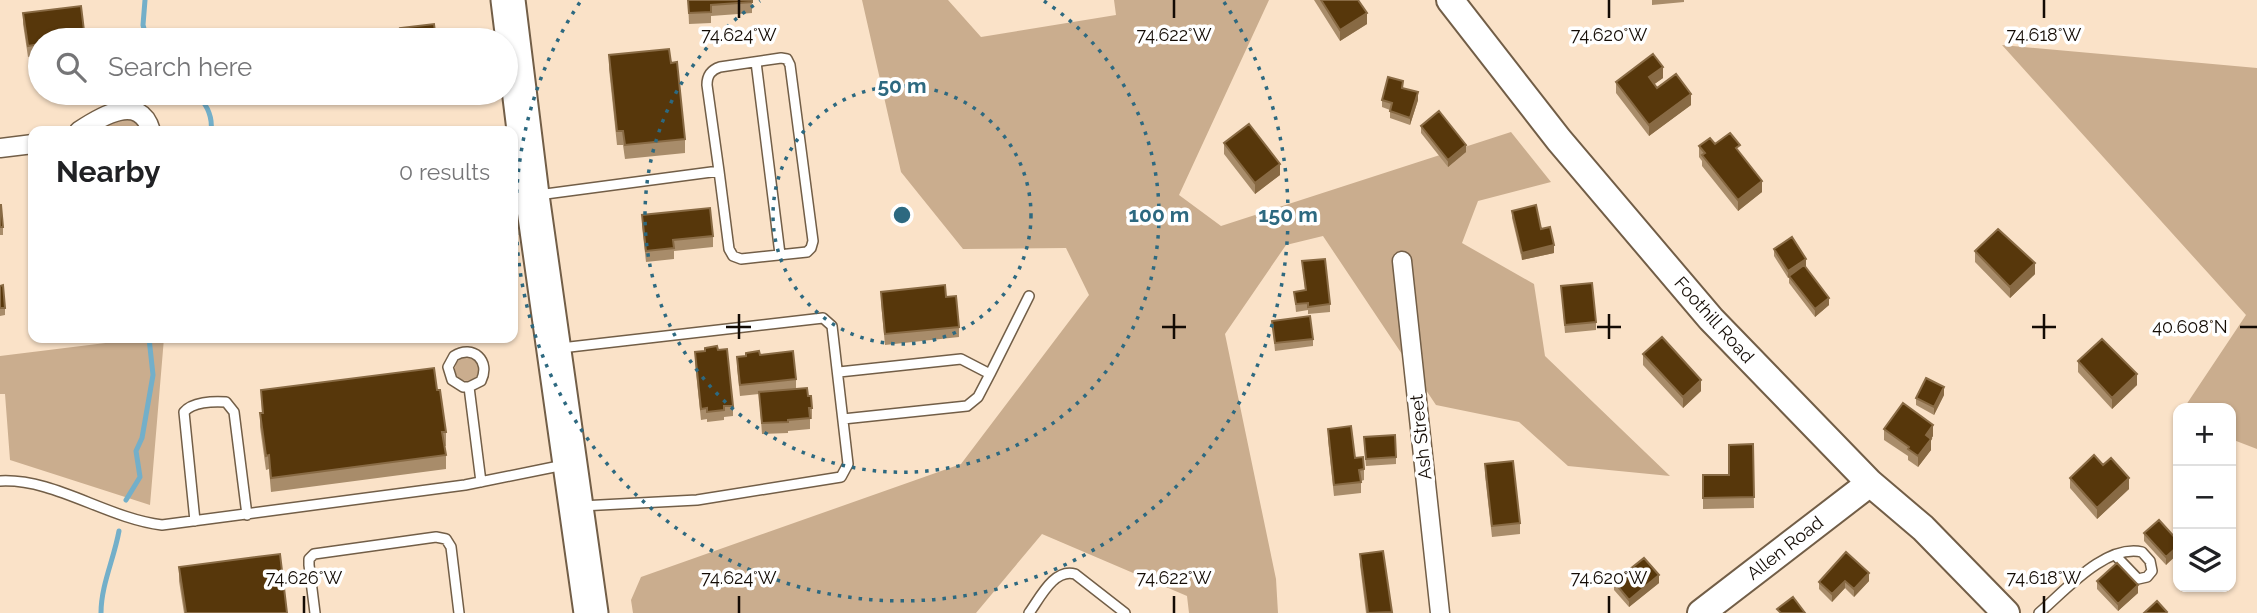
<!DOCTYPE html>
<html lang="en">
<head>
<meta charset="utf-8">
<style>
	:root { --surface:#fff; --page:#f2f2f2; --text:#202124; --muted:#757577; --line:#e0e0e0 }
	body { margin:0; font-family:Raleway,sans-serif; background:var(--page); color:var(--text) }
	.controls { position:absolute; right:21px; bottom:21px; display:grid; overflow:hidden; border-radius:14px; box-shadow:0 2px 5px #0004 }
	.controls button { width:63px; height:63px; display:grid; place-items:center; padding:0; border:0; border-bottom:2px solid var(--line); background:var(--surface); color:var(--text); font:35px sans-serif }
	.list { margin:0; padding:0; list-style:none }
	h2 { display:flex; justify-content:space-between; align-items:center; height:91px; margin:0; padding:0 28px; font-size:30px }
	h2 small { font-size:23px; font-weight:400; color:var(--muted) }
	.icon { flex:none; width:38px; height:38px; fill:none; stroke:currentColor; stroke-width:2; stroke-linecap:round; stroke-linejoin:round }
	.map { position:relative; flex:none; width:2257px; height:613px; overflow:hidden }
	.search { position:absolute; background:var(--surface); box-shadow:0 2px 5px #0004; left:28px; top:28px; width:490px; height:77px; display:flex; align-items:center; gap:18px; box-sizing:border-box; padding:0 24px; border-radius:38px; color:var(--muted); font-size:26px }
	.panel { position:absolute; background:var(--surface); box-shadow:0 2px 5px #0004; left:28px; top:126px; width:490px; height:217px; border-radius:14px }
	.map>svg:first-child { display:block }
</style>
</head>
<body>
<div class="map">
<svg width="2257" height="613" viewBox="0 0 2257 613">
	<rect width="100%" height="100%" fill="#fae2c8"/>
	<path fill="#caad8e" d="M862 0H948L981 37 1116 15 1114 0H1269L1179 195 1221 226 1511 132 1551 182 1478 201 1462 243 1534 284 1545 356 1670 476 1568 466 1519 422 1436 405 1323 236 1286 245 1225 334 1276 579 1278 613H1189L1187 596 1042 534 976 613H633L631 600 641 577 961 464 1089 295 1066 248 963 249 901 172Z
		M2002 45 2257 68V449L2231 439V408H2184L2246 315Z
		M126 117 137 121 144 131H96L97 128Z
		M146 338H164L150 505 10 460 5 394H0V356Z
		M455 369a12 12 0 1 1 24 0a12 12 0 1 1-24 0Z"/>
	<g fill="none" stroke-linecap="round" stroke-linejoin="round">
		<path stroke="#73afc9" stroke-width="5" d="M145 0 143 25 147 40
			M195 93C206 103 213 115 211 131
			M126 500 140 477 136 451 142 438 153 375 149 338
			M101 613C101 585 114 559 119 531"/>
		<defs>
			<path id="lane" d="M756 62 780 254
				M538 195 719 171 729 249 733 256 741 259 807 252 811 248 813 241 790 65 787 59 781 58 720 67C711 70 707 75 707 85L719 171
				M561 348 823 318 832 326 848 464 841 477 697 500 581 506
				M839 372 961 359 990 374 978 397 967 406 843 419
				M990 374 1029 296
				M469 387H463L452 380 448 367 454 356C473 344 491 361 481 381L469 387 481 482
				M0 481C54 478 106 518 162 525L465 485 564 465
				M195 521 184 412C192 402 213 401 226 402L234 412 247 515
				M315 613 309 565V559L314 554 436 537 446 539 451 547 459 613
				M1029 613C1040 598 1054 568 1075 574L1125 613
				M2039 613C2065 591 2105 544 2142 552L2150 561 2152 571 2147 577 2138 579 2115 555"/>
			<path id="street" d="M79 131C100 117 140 92 151 131
				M0 148 33 144
				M1402 261 1440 613"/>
			<path id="secondary" d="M1450 0 1559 140 1711 319 1870 483 1923 528 2006 613
				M1701 613 1870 483"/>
			<path id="highway" d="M508 0 532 195 591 613"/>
		</defs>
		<use href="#lane" stroke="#725e47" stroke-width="12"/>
		<use href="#street" stroke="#725e47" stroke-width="21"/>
		<use href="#secondary" stroke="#725e47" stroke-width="30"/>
		<use href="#highway" stroke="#725e47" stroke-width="37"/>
		<use href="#lane" stroke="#fff" stroke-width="9"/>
		<use href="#street" stroke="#fff" stroke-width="18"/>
		<use href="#secondary" stroke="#fff" stroke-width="26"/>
		<use href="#highway" stroke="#fff" stroke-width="33"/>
	</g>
	<path fill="#a88c6a" d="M688 0H752V13L711 16V23L689 24Z
		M1314 0H1358L1367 24 1340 41Z
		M1652 0H1684V2L1652 5Z
		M81 6 85 40H40V55L28 57 23 24V13Z
		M609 55 671 63 685 139V153L625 159 623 145H617L609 69Z
		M1663 78 1654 84 1657 88 1691 105 1649 136 1616 93V82Z
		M1403 88 1418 100 1410 125 1390 118V110L1382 107V100Z
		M1421 126 1466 152 1448 167 1421 133Z
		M1224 143 1280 175 1255 194 1224 154Z
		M1715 144 1740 153 1762 192 1738 211 1702 166V161L1699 157V146Z
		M0 205 3 227V235H0Z
		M1512 211 1541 229 1554 253 1522 260 1512 218Z
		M642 215 713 236V247L674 251V259L646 262 642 226Z
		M1774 249 1806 266 1805 267 1829 305 1815 317 1789 283V277L1788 278 1774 256Z
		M1975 251 2035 274 2010 298 1975 262Z
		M1302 261 1330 304V312L1308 314V310L1296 312 1294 292 1305 290Z
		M0 286 5 308V315L0 316Z
		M1561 286 1596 322V330L1565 333Z
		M881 292 946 297 959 327V337L885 345 881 303Z
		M1272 321 1313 339V346L1275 351Z
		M695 352 733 406V416L724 417V420L707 422V419L701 420 695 363Z
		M1643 354 1701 391 1683 408 1643 365Z
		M760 355 796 379V389L808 396 812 408V419H810V429L788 431V433L762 434 759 394 740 396 737 368V357Z
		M2078 361 2137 385 2112 409 2078 372Z
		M261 390H437L446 432V446H445L446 455V469L271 492 269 469 266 470 260 427V413H262Z
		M1944 395 1934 415 1916 405V398Z
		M1328 429 1364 469V480L1361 481V493L1334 496 1328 440Z
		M1884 429 1933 436 1931 439V450L1918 467 1908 460V456L1884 440Z
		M1364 444 1396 457V464L1366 466Z
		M1753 444 1754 508 1703 509V475H1729Z
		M1485 464 1520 523V534L1492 537 1485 475Z
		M2070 478 2129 489 2097 519 2070 488Z
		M2144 533 2178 541 2166 565 2144 541Z
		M1383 551 1392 613H1366L1360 565V554Z
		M179 567 287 613H184L179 581Z
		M1869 581 1854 597 1845 588 1832 602 1819 589V582Z
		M2097 581 2138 593 2118 611 2097 589Z
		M1614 582 1659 583 1629 607 1614 590Z"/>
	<path fill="#886a44" d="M1367 13V24L1340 41V30Z
		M1663 67V78L1649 88V77Z
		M1418 92V100L1410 125V118Z
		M1691 94V105L1649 136V125Z
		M1466 145V152L1448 167V160Z
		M1280 164V175L1255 194V183Z
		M1762 181V192L1738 211V200Z
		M1554 245V253L1522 260V253Z
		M1806 259V266L1788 278V271Z
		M2035 263V274L2010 298V287Z
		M1829 298V305L1815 317V309Z
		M2137 374V385L2112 409V398Z
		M1701 380V391L1683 408V397Z
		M1944 387V395L1934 415V407Z
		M1933 425V436L1931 439V450L1918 467V456L1926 435Z
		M2129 478V489L2097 519V508Z
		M2178 546V554L2166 565V557Z
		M1869 573V581L1854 597V589Z
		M1659 575V583L1629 607V600Z
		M1845 581V588L1832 602V594Z
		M2138 585V593L2118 611V604Z"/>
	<path fill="#57370b" stroke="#886a44" stroke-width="2" d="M688 0H752V2L711 5V12L689 13Z
		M1321 0H1358L1367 13 1340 30Z
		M81 6 85 39 72 40H40V44L28 46 23 13Z
		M434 24 436 40H402L400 28Z
		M669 49 671 63 677 62 685 139 625 145 623 131H617L609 55Z
		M1653 54 1663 67 1649 77 1657 88 1676 74 1691 94 1649 125 1616 82Z
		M1388 77 1403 81 1402 88 1418 92 1410 118 1390 111 1392 103 1382 100Z
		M1439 111 1466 145 1448 160 1421 126Z
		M1249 124 1280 164 1255 183 1224 143Z
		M1730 133 1740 145 1736 148 1762 181 1738 200 1702 155 1705 153 1699 146 1710 138 1715 144Z
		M0 205H1L3 227H0Z
		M1536 205 1541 229 1550 227 1554 245 1522 253 1512 211Z
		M710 208 713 236 673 240 674 248 646 251 642 215Z
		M1998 229 2035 263 2010 287 1975 251Z
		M1792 237 1806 259 1788 271 1774 249Z
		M1325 259 1330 304 1308 307V303L1296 304 1294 292 1306 290 1302 261Z
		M1804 265 1829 298 1815 309 1789 276Z
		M1592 283 1596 322 1565 325 1561 286Z
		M3 285 5 308H0V286Z
		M945 285 946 297 956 296 959 327 885 334 881 292Z
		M1310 316 1313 339 1275 343 1272 321Z
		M1662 337 1701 380 1683 397 1643 354Z
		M2102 339 2137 374 2112 398 2078 361Z
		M717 346 718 350 727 349 733 406H724V410L707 412V408L701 409 695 352 705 351V348Z
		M759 351 760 355 793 351 796 379 740 385 737 357 746 356V353Z
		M434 368 437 390H440L446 432H442L446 455 271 478 269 455 266 456 260 413H263L261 390Z
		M1926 378 1944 387 1934 407 1916 398Z
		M807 388 808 396H811L812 408H809L810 418 788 420V422L762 423 759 392Z
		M1903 403 1933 425 1926 435 1931 439 1918 456 1908 449 1909 447 1884 429Z
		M1351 426 1355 458 1363 457 1364 469 1359 470 1361 482 1334 485 1328 429Z
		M1395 435 1396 457 1366 459 1364 437Z
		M1753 444 1754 497 1703 498V475H1729V445Z
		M2094 455 2103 465 2111 458 2129 478 2097 508 2070 478Z
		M1513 461 1520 523 1492 526 1485 464Z
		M2159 520 2178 541V546L2166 557 2144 533Z
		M1383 551 1392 612 1368 613 1360 554Z
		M1846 552 1869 573 1854 589 1845 581 1832 594 1819 582Z
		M280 554 287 613H186L179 567Z
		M1644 558 1659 575 1629 600 1614 582Z
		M2117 563 2138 585 2118 604 2097 581Z
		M1793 597 1805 613H1781L1777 609Z
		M2157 601 2167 612 2166 613H2144Z"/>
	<path fill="none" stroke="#130b04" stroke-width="2.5" d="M739 0V18M1174 0V18M1609 0V18M2044 0V18M739 314V339M1174 314V339M1609 314V339M2044 314V339M726 327H751M1162 327H1186M1597 327H1621M2032 327H2056M2240 327H2257M304 596V613M739 596V613M1174 596V613M1609 596V613M2044 596V613"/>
	<g fill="none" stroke="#2d6980" stroke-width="3.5" stroke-dasharray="3.5 7">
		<circle cx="902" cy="215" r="129"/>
		<path d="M1044 1A257 257 0 1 1 760 1"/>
		<path d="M1224 2A386 386 0 1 1 580 2"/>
	</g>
	<g text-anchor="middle" stroke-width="7" stroke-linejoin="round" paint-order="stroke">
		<g font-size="18" fill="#130b04" stroke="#fff">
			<text transform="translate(1714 320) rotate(48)" y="6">Foothill Road</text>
			<text transform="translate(1421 437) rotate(-96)" y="6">Ash Street</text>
			<text transform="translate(1785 548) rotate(-38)" y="6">Allen Road</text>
		</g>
	</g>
	<g font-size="18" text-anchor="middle" fill="#130b04" stroke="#fff" stroke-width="7" stroke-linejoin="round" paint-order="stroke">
		<text x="739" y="41">74.624°W</text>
		<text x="1174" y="41">74.622°W</text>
		<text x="1609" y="41">74.620°W</text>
		<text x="2044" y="41">74.618°W</text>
		<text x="2190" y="333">40.608°N</text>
		<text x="304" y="584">74.626°W</text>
		<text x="739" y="584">74.624°W</text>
		<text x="1174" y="584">74.622°W</text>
		<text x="1609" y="584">74.620°W</text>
		<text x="2044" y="584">74.618°W</text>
	</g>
	<circle cx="902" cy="215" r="10" fill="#2d6980" stroke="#fff" stroke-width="3.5"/>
	<g font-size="21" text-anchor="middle" font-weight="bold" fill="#2d6980" stroke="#fff" stroke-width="7" stroke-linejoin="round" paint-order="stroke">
		<text x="902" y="93">50 m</text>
		<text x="1159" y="222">100 m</text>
		<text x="1288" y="222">150 m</text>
	</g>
</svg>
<div class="controls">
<button>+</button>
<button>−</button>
<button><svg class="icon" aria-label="layers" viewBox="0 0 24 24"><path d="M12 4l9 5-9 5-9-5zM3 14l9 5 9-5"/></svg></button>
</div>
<div class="search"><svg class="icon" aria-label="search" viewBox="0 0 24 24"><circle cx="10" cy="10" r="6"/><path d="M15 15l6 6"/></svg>Search here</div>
<section class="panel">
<h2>Nearby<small>0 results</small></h2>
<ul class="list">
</ul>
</section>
</div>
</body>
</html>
